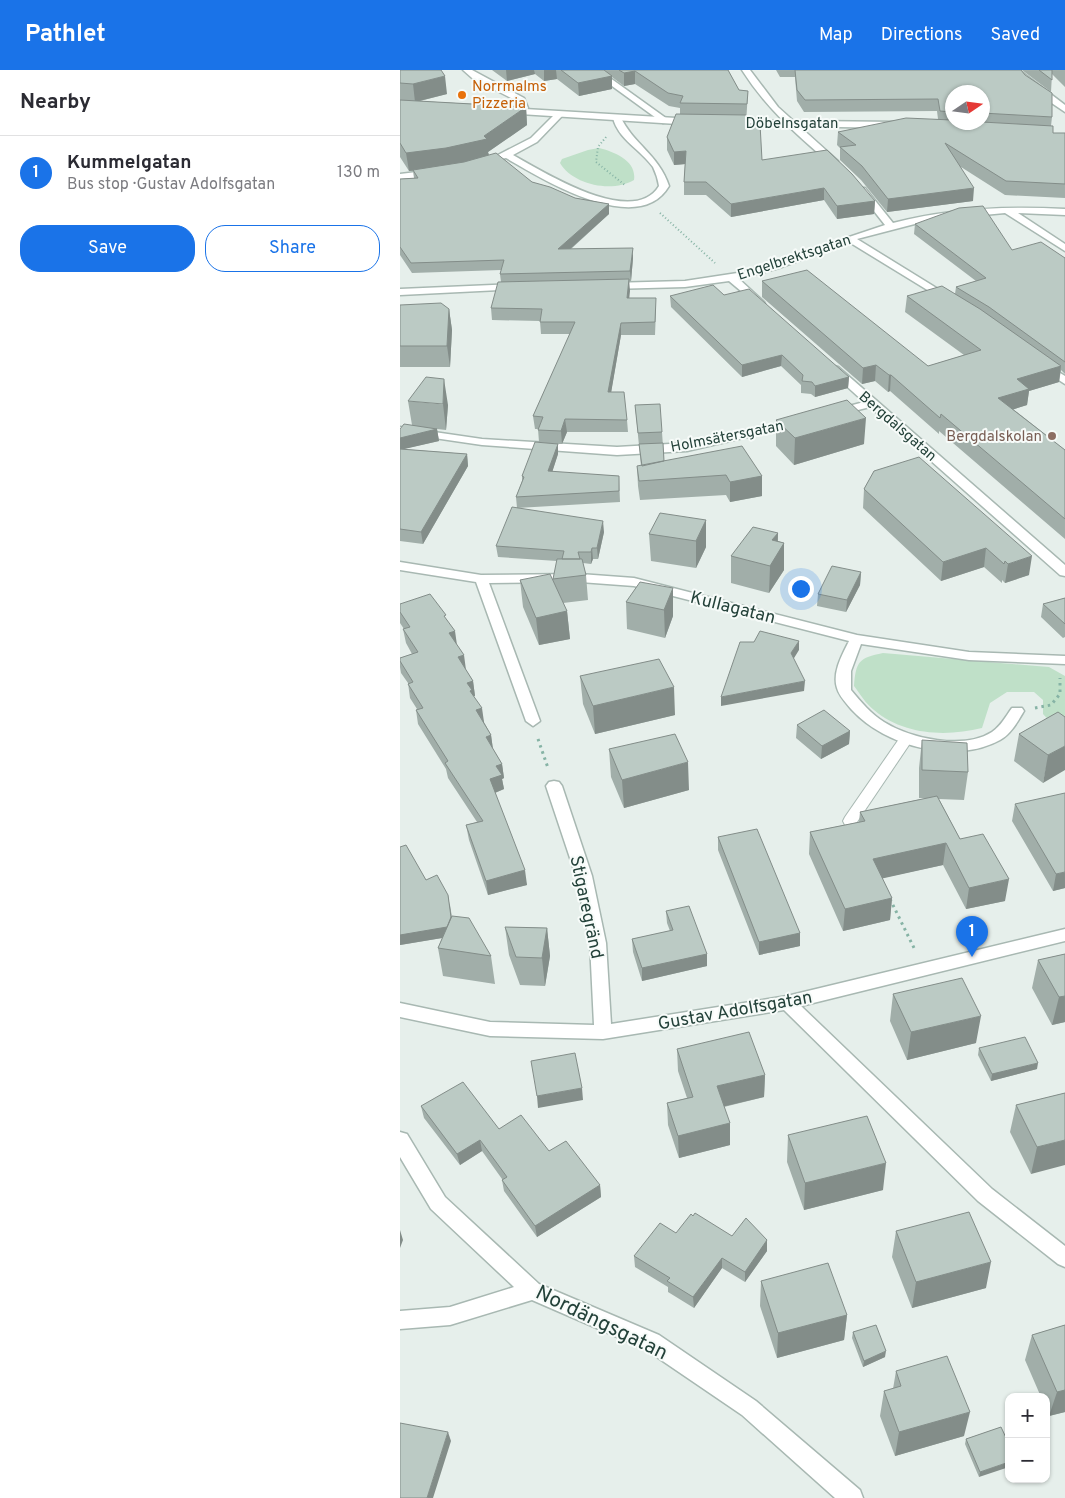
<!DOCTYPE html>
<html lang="en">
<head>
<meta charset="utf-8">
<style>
	:root { --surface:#fff; --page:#f7f7f7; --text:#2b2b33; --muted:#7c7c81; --line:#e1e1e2; --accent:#1a73e8 }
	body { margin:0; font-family:Overpass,sans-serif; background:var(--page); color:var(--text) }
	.controls { position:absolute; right:15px; bottom:15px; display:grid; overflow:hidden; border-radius:10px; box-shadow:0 1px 4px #0004 }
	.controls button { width:45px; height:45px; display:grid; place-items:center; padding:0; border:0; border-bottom:1px solid var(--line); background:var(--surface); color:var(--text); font:25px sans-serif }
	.compass { position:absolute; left:545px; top:15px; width:45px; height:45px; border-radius:50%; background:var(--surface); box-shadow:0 1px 4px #0004; rotate:77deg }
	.you { position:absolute; left:400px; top:518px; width:18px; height:18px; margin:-12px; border:4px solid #fff; border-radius:50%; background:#1a73e8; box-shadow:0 0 0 8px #1a73e833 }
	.badge { display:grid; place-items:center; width:32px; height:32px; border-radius:50%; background:var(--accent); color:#fff; font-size:16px; font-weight:700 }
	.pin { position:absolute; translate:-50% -41px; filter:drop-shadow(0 1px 2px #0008) }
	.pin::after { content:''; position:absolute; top:26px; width:18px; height:15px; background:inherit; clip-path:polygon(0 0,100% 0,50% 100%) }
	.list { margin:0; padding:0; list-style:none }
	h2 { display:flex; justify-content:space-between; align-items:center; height:65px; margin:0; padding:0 20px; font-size:21px }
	h2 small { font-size:16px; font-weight:400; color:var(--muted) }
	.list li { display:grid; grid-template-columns:32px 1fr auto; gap:15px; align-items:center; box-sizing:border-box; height:75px; padding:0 20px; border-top:1px solid var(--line) }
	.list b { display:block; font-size:19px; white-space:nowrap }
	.list p { margin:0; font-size:16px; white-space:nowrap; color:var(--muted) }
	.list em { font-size:16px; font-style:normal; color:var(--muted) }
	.actions { display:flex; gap:10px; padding:15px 20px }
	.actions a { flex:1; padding:11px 0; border:1px solid var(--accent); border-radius:20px; text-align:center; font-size:18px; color:var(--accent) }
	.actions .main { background:var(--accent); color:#fff }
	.map { position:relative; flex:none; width:665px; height:1428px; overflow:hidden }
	header { display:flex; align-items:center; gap:30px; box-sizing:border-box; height:70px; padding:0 25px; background:var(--accent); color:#fff }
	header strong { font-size:24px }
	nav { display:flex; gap:28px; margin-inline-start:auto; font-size:18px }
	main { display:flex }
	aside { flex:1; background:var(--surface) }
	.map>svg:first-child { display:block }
</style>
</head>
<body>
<header>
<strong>Pathlet</strong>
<nav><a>Map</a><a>Directions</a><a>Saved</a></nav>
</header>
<main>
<aside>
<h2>Nearby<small></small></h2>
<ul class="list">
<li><span class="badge">1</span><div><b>Kummelgatan</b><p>Bus stop · Gustav Adolfsgatan</p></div><em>130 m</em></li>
</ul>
<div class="actions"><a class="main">Save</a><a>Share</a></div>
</aside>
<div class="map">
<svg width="665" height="1428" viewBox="0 0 665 1428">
	<rect width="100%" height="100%" fill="#e6efeb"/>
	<path fill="#bfe0c8" d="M199 78C215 82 237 91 234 110 212 123 173 115 160 93L162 89 188 80Z
		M483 583 649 597 665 606V654L653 655 643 644V630L634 622H607L590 633 582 658C546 667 503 665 474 640 466 634 460 624 454 616 456 591 459 588 483 583Z"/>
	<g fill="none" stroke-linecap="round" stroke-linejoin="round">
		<defs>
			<path id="service" d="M506 665 513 669 455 755H445L443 751 445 747 501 666Z"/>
			<path id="minor" d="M63 0H72L124 28 128 38 126 42 119 44 117 31 72 8Z
				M190 0H199L270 51 263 53Z
				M342 0H350L378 37 438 91V95H432C398 66 366 38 342 0Z
				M610 0H619L665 35V42L625 15Z
				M157 42 164 44 137 72 113 85C142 101 233 159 259 116 258 110 256 103 253 97 241 80 218 69 213 48L217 45 220 46C233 74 259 85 269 116 238 169 141 108 106 88L96 90V86L131 68Z
				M33 100 38 103 36 105 0 110V104Z
				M459 118H465L493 153C550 138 607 136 665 139V145L618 143 665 174V181L605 143 530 150 457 169 551 227 552 229 547 232 449 172 379 198 339 209 364 232 365 234 360 237 329 211 285 217 210 219 205 216 210 213 285 211 344 202 485 155 459 122Z
				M117 214 121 215V219L0 225V219Z
				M644 293 665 306V314L640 298 639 296Z
				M434 296 438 297 665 495V506L660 505 470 337 434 346 430 345V341L464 332 430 301V297Z
				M395 350 401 353 399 355 287 381 217 385 82 375 0 363V357L82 369 217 377 287 373Z
				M0 492 81 505 180 504 234 508 457 565 569 582 665 586V594L569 590 461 574 451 601V620C461 632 471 644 484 652 511 669 564 680 592 662 601 656 606 646 612 638H622L624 641C618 651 611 664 600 670 555 695 485 676 452 640 447 634 439 626 437 618 432 603 442 585 449 571L234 516 180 512 89 513 140 651 133 656 126 651 76 512 0 500Z
				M154 711 159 712 162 716 192 806 206 873 211 954 387 926 665 859V871L401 936 592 1119 665 1176V1197L658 1194 578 1131 384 940 203 969 90 966 0 947V933L90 952 194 955 190 873 176 806 146 716 149 712Z
				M0 1062 7 1064 45 1127 139 1214 259 1265 356 1331 460 1420 463 1428H435L342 1345 245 1279 132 1230 50 1255 0 1259V1241L50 1237 114 1217 31 1139 0 1087Z"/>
			<path id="tertiary" d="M106 38 293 49 297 52 293 55 103 43 102 41Z
				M326 50 498 52 502 55 498 58 323 55 322 53Z"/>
		</defs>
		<use href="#service" stroke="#a8b8b2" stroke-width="2"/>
		<use href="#minor" stroke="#a8b8b2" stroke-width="3"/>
		<use href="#tertiary" stroke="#a8b8b2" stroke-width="3"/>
		<path stroke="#86b3a5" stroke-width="2" stroke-dasharray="1 2.5" stroke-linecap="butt" d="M206 67 198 77 196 92 226 116
			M260 143 315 193"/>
		<path stroke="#86b3a5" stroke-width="3" stroke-dasharray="2.5 4" stroke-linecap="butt" d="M635 638 651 635 660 624V608
			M138 669 148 698
			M490 829 515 880"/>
		<use href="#service" fill="#fff" fill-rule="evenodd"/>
		<use href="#minor" fill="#fff" fill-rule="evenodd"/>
		<use href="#tertiary" fill="#fff" fill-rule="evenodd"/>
	</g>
	<path fill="#a1aea9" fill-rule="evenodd" d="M0 0 47 24 20 31 126 37 127 55 88 82 89 85 132 112 175 128 209 134V144L171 179 233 188 231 211H229V228L256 240 255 265H221L211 322 227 350 228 362H167L162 374H158V384L152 402 219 406 220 432 117 438 116 427 122 411V406L139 372 138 359H135L133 346 170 264H141L140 251 92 250 91 238 101 212 100 204 101 200 12 203 0 185V109L14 108 13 101H9L0 87Z
		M92 0H328L339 20 348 21 346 54 362 90 475 131 474 144 437 149 424 130 331 147 306 125H284V112L285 94 274 95 267 80V67L280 44V38L269 36 235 14 224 16 212 7V19L179 26 157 9 144 11 135 4 107 11Z
		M376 0H621L652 47 651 56 653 63H665V128L605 125 561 97 573 131 487 142 461 110 440 90V78L437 75 438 62 538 49 537 41 404 42 397 31 395 7H380ZM552 22H582V52H552Z
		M622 0H665V17L652 4 651 22Z
		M515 154 612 180 665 188V304L661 300 659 312 629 321 627 335 613 339 665 380V469L539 361V364L490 321 488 322 475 311 462 314 362 227V211L528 296 564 285 505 242 507 226 555 224 556 217 576 211 514 164Z
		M324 225 449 307 448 318 415 327 411 324 401 323V315L381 296 342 307 271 237 270 226Z
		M0 235 49 239 52 260 50 297H0Z
		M8 331 48 335 46 360 37 359 39 371 3 379 67 384 68 396 23 474 0 471V359L12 355Z
		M235 335 262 362 264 391 362 406V426L330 432 326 425 240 430 238 416 237 396H241Z
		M376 350 464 374 394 395 376 376Z
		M474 401 629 505 605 513 602 510V513L584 497 541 511 463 438 464 419Z
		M306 450V477L296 498 251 491 249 464Z
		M204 462 198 489H193L191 494 183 493 186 505 188 530 163 533 167 541 170 569 139 575 123 537 120 510 153 509 157 491 98 487 96 476Z
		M378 463V471L384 473V500L369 523 331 513V486Z
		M461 502 460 515 446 542 417 536 418 524Z
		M273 518V546L265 568 227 559 226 532Z
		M665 528V567L663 568 641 547 643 534Z
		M0 534 47 550 66 600 73 611 75 626H74L84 652 91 665 93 679 102 694 104 708 102 709 104 719 95 723 127 815 88 825 69 770 66 755 77 752 48 708 46 699 18 654 16 640 17 639 10 628 8 613 1 603 0 597V588L12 584 6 573 3 559H4L0 553Z
		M180 606 275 645 195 664 183 634Z
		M658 642 643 713 614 691 619 664Z
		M397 655 450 661 449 674 421 689 396 668Z
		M522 670 568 702 564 730 539 729 560 769 605 831 566 839 543 795 482 808 492 828 490 850 443 861 409 784 410 762 459 752 460 742 526 728H519V698Z
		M209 679 289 720 224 738 211 707Z
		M615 734 665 818 653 821 612 751Z
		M318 767 400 863V876L359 885 318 780Z
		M0 777 26 810 50 835 52 847 91 886 95 914 43 906 38 878 42 868 0 875Z
		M266 841 307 884V896L242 911 233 882 232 869 270 861 267 853Z
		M105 857 147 858 150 886 145 916 120 915 109 885Z
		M665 884V952L652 955 632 918 638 890Z
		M493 924 576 973 507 990 490 951Z
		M579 978 637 999 591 1011 578 985Z
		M277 979 365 1005 364 1027 324 1037 330 1075 279 1088 268 1055 267 1033 287 1028 278 1001Z
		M665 1023 631 1104 610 1062 616 1035Z
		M21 1036 99 1059 149 1081 200 1115 201 1127 137 1167 104 1121 102 1110V1109L82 1081 60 1095 24 1048Z
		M388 1065 483 1120 404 1140 387 1092Z
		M496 1161 586 1218 512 1238 492 1187Z
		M276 1163 332 1166 367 1170V1181L345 1212 322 1198 294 1238 268 1222V1217L235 1197 234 1186Z
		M361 1211 447 1245 444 1270 377 1288 360 1236Z
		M665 1255V1342L649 1346 646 1340V1327H641L625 1290 632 1265Z
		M453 1262 485 1287 463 1297 452 1268Z
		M496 1301 564 1366 495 1386 480 1346 484 1321 493 1319Z
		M601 1357 579 1407 565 1374 566 1369Z"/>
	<path fill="#838d89" d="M106 0H134L135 4 107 11Z
		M144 0H156L157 9 144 11Z
		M235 1V14L224 16V3Z
		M45 6 47 24 15 32 13 14Z
		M212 6V19L179 26 178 13Z
		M126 37 127 55 88 82 89 86 48 96 9 101 6 83 84 66Z
		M286 81V94L274 95V82Z
		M424 118V130L331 147V134Z
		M574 118 573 131 487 142 488 129Z
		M475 131 474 144 437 149V136Z
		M209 134V144L159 189 158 179Z
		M233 178V188L231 211 230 201Z
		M229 209 230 221 228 240 227 228Z
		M49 239 52 260 50 297 47 276Z
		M221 253V265L209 335 208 322Z
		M382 285 381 296 342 307V295Z
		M476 295 475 311 462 314 463 298Z
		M661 296 659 312 629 321 627 335 596 345 598 328 617 309Z
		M489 305H491L490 321 488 322Z
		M449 307 448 318 415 327V316Z
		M44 309 48 335 46 360 43 334Z
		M466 348 464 374 394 395 395 368Z
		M165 349 167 362 162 374 161 361Z
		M37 359 39 371 0 380V368Z
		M158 374V384L149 412 148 401Z
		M67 384 68 396 23 474 21 462Z
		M362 406V426L330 432V412Z
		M306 450V477L296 498V471Z
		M203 451 204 462 198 489 197 478Z
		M378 463 377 484 384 473V500L369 523 370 496 372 470Z
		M192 478 193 489 191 494V482Z
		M586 478 584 497 541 511 543 492Z
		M632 486 629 505 605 513 608 494Z
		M461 502 460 515 446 542 447 530Z
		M273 518V546L265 568 264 540Z
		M167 541 170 569 139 575 136 548Z
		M55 561 57 575 49 563Z
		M399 571V580L391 593V583Z
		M64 585 66 600 58 587Z
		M73 611 75 626H73L75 635 67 613Z
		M405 611 404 621 321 636V627Z
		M274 617 275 645 195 664 193 636Z
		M82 638 84 652 78 654 76 640Z
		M450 661 449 674 421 689 422 676Z
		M91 665 93 680 86 667Z
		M665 676V700L643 713 648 685Z
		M288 692 289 720 224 738 222 710Z
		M102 694 104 708 102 709 104 719 92 724 90 709 96 696Z
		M546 773 543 795 471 811 473 789Z
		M125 800 127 815 88 825 86 811Z
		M665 802V818L653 821 656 804Z
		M609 809 605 831 566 839 569 818Z
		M48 825 54 866 0 875V865Z
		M492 828 490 850 443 861 445 839Z
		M147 858 150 886 145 916 142 888Z
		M400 863V876L359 885V872Z
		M307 884V896L242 911V898Z
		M665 926V952L652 955 659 927Z
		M581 946 576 973 507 990 511 962Z
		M638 993 637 999 591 1011 592 1004Z
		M365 1005 364 1027 317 1038V1016Z
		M182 1018 183 1030 138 1038 137 1026Z
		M330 1053V1075L279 1088 278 1066Z
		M80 1070 82 1081 60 1095 57 1084Z
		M665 1070V1095L631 1104 637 1077Z
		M486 1093 483 1120 404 1140 405 1113Z
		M200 1115 201 1127 137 1167 135 1156Z
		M0 1160 3 1170 0 1178Z
		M367 1170V1181L345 1212V1202Z
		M322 1188V1198L294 1238 293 1227Z
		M591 1192 586 1218 512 1238 516 1212Z
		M447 1245 444 1270 377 1288 378 1263Z
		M486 1281 485 1287 463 1297 464 1291Z
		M665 1320V1342L649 1346 657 1322Z
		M570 1342 564 1366 495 1386 499 1362Z
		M48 1362 51 1371 33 1428H27Z
		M609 1392V1397L579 1407 580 1402Z"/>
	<path fill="#bbcac4" stroke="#838d89" d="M0 0H41L45 6 13 14 0 13Z
		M161 0H204L212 6 178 13Z
		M219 0H328L339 20 348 21 347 34 280 33 283 26 268 23 235 1 224 3Z
		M395 0H621L625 5 652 23V47L582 43V22H552V42L540 41 538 29 405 30 397 20Z
		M639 0H652V10Z
		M0 30 126 37 84 66 87 69 46 78 6 83 0 73Z
		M276 44 346 45V54H360L362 90 427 80 452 104 475 131 437 136 424 118 331 134 306 112H284L286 81 274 82 267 67Z
		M506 48 552 50V52H582L653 56V63H665V114L606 111 545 73 574 118 488 129 462 96 440 77 456 75 438 62Z
		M96 83 132 112 150 117 175 128 209 134 158 179 233 178 230 201 100 204 104 190 11 193 0 177V109L18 108 13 100 64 92Z
		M583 136 612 180 641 172 665 188V292L589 237 556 217 586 208 515 154 559 138Z
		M407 200 528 296 581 280 507 226 542 216 580 239 661 296 617 309 629 319 598 328 665 380V449L541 344 540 348 491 305H489L476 295 463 298 362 211Z
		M229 209 227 228H256L255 252 221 253 208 322H224L227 350 165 349 161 361 138 360 143 347 133 346 175 252H140L142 239 91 238 98 212Z
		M313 215 324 225 349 219 449 307 415 316 412 312 402 311 403 305 382 285 342 295 270 226Z
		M41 233 49 239 47 276H0V235Z
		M26 307 44 309 43 334 8 331Z
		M447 330 466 348 395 368 376 350Z
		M260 334 262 362 238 363 235 335Z
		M4 354 37 359 0 368V359Z
		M135 372 158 374 148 401 219 406V421L116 427 124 407 122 406Z
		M263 373 264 391 242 396 239 374Z
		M342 376 362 406 330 412 326 405 239 411 237 396Z
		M0 379 67 384 21 462 0 459Z
		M519 387 632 486 608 494 605 491 604 494 586 478 543 492 464 419 474 401Z
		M112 437 203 451 197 478H192L191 482H178L180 489H162L164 481 96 476Z
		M260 443 306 450 296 471 249 464Z
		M353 457 378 463 372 470 384 473 370 496 331 486Z
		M157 489H182L186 505 153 509Z
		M432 496 461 502 447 530 418 524Z
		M150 504 167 541 136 548 120 510Z
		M240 512 273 518 264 540 226 532Z
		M30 524 46 545 44 546 55 561 49 563 64 585 58 587 73 611 67 613 72 620 70 621 82 638 76 640 91 665 86 667 102 694 96 696 102 705 90 709 125 800 86 811 66 755 83 751 45 693 48 691 16 640 23 638 8 614 13 612 0 591V588L18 582 3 559 10 557 0 542V534Z
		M665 528V554L643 534Z
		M360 561 399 571 391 583 405 611 321 627 340 572H354Z
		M259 589 274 617 193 636 180 606Z
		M424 640 450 661 422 676 397 655Z
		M658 642 665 647V676L648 685 619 664Z
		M275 664 288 692 222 710 209 679Z
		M522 670 567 673 568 702 522 700Z
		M665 723V802L656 804 615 734Z
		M537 726 560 769 583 764 609 809 569 818 546 773 473 789 492 828 445 839 410 762 465 751 460 742Z
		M357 759 400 863 359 872 318 767Z
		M6 775 26 810 37 805 48 825 51 847 47 857 0 865V777Z
		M289 836 307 884 242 898 232 869 273 860 266 841Z
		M52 846 69 848 91 886 38 878Z
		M105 857 147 858 142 888 116 887Z
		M665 884V926L659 927 638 890Z
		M562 908 581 946 511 962 493 924Z
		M349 962 365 1005 317 1016 330 1053 278 1066 267 1033 293 1027 277 979Z
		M625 967 638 993 592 1004 579 978Z
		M175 983 182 1018 137 1026 131 991Z
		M63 1012 99 1059 121 1045 149 1081 166 1071 200 1115 135 1156 102 1110 107 1107 80 1070 57 1084 21 1036Z
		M665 1023V1070L637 1077 616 1035Z
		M467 1046 486 1093 405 1113 388 1065Z
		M569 1142 591 1192 516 1212 496 1161Z
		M295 1143 332 1166 346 1148 367 1170 345 1202 322 1188 293 1227 267 1211 270 1208 234 1186 260 1153 276 1163 291 1144 293 1146Z
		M428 1193 447 1245 378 1263 361 1211Z
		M476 1255 486 1281 464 1291 453 1262Z
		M665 1255V1320L657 1322 632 1265Z
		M547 1286 570 1342 499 1362 484 1321 501 1316 496 1301Z
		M0 1353 48 1362 27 1428H0Z
		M601 1357 609 1374V1392L580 1402 566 1369Z"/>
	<circle fill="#e8710a" stroke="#f7fbf9" stroke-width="2" cx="62" cy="25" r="5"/>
	<circle fill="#8d6e63" stroke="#f7fbf9" stroke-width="2" cx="652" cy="366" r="5"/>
	<g text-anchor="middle" stroke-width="4" stroke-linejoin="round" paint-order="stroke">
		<g font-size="15" fill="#c56008" stroke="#f7fbf9" text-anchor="start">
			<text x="72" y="21">Norrmalms<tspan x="72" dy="17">Pizzeria</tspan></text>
		</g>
		<g font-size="15" fill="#24423a" stroke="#f7fbf9">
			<text x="392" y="58">Döbelnsgatan</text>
			<text transform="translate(394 187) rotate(-18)" y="5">Engelbrektsgatan</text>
			<text transform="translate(498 356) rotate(41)" y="5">Bergdalsgatan</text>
			<text transform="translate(327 366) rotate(-11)" y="5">Holmsätersgatan</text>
		</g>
		<g font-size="15" fill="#785e54" stroke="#f7fbf9" text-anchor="end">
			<text x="642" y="371">Bergdalskolan</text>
		</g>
		<g font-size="18" fill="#24423a" stroke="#f7fbf9">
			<text transform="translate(333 537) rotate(14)" y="6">Kullagatan</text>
			<text transform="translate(187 837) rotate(78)" y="6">Stigaregränd</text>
			<text transform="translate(335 940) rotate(-10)" y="6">Gustav Adolfsgatan</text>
		</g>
		<g font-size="21" fill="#24423a" stroke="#f7fbf9">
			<text transform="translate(202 1252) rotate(26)" y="7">Nordängsgatan</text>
		</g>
	</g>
</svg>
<div class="controls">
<button>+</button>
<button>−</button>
</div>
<svg class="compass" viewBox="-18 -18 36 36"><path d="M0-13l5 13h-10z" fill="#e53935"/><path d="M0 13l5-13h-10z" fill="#7c7c81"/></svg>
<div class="you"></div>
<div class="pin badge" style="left:572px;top:887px">1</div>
</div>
</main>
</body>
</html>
